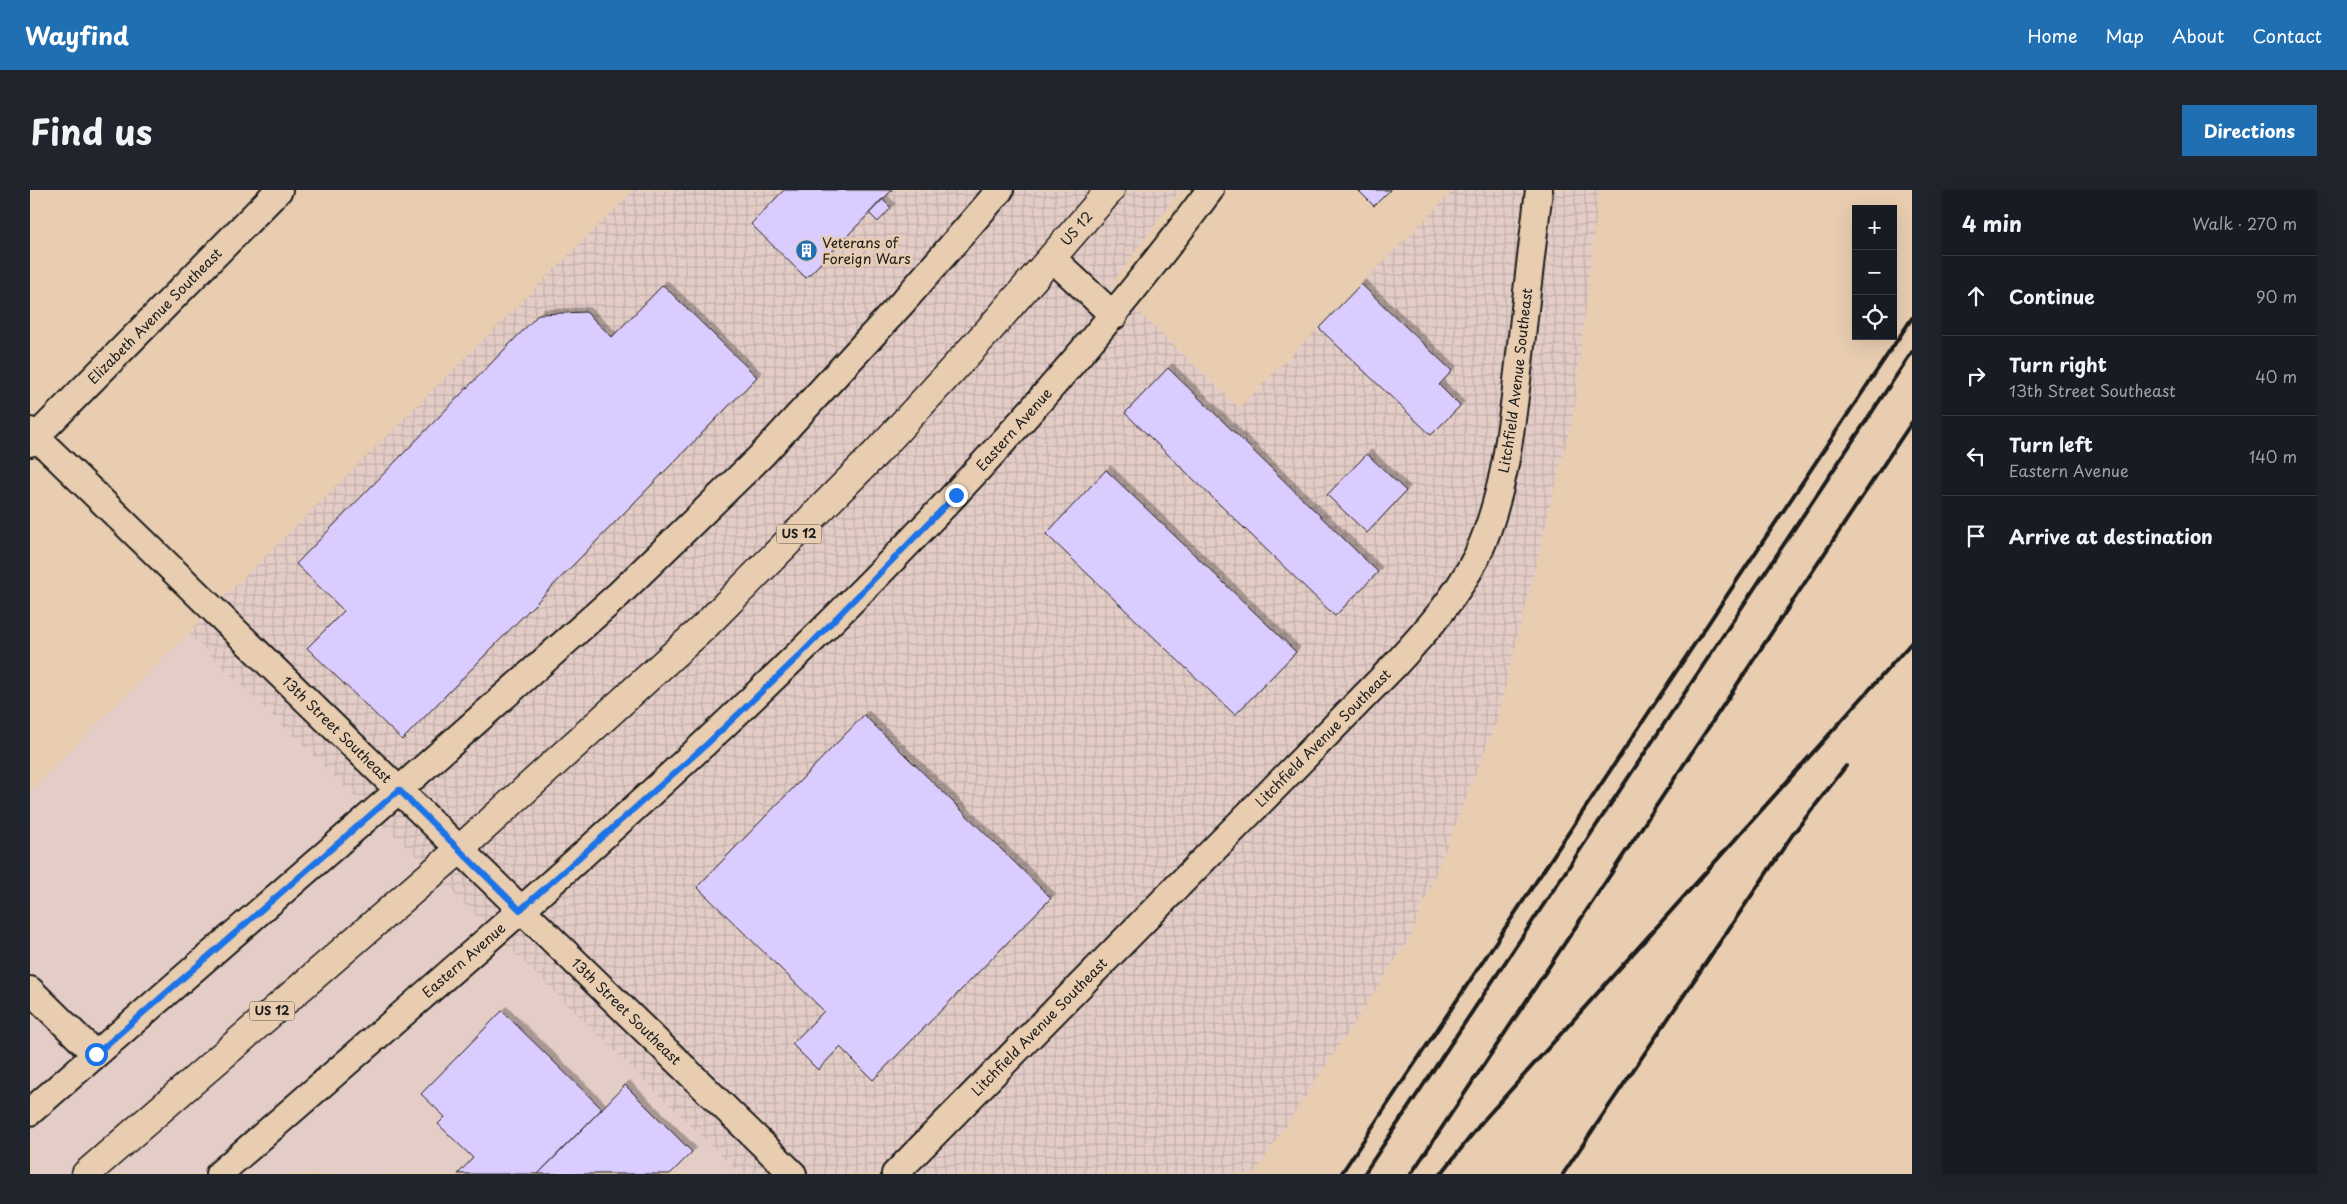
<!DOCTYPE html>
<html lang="en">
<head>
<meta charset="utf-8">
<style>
	:root { --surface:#171b24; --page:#20242c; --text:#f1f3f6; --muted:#9ea1a6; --line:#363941; --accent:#1f6fb2 }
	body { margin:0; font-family:"Playpen Sans",sans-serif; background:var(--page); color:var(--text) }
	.controls { position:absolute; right:15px; top:15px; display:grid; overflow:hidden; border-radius:0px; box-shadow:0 5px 20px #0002 }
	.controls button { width:45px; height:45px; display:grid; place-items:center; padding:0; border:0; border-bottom:1px solid var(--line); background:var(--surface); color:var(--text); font:25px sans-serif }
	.stop { position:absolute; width:15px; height:15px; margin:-11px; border:4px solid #1a73e8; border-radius:50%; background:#fff }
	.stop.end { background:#1a73e8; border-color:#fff; box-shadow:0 1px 5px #0008 }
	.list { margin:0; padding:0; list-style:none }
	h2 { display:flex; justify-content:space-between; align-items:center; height:65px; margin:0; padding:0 20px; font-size:21px }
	h2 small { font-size:16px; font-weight:400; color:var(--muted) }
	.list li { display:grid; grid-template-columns:32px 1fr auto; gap:15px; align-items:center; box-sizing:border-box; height:80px; padding:0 20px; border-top:1px solid var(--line) }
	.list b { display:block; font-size:19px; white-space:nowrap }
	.list p { margin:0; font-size:16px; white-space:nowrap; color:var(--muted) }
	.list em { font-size:16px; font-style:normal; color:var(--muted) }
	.icon { flex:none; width:28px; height:28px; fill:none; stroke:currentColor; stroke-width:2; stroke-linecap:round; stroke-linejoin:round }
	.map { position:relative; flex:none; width:1882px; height:984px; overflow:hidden; border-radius:0px }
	header { display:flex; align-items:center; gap:30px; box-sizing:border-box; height:70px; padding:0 25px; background:var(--accent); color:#fff }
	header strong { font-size:24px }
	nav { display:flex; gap:28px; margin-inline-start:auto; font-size:18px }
	.intro { display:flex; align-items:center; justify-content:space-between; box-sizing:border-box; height:120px; padding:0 30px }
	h1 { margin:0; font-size:35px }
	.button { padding:12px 22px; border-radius:0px; background:var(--accent); color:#fff; font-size:18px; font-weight:700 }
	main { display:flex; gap:30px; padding:0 30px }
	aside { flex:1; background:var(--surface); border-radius:0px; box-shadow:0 5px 20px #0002 }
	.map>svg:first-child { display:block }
</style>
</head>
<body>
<header>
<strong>Wayfind</strong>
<nav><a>Home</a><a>Map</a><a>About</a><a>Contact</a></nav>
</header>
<div class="intro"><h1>Find us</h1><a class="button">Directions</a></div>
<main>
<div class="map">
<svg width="1882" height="984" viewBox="0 0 1882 984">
	<defs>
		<pattern id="industrial-grid" width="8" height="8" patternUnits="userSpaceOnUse" patternTransform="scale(1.25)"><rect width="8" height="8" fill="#e4cdc7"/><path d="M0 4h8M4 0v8" fill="none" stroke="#c3afaa"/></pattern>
		<filter id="shadow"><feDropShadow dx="4.5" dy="-4.5" stdDeviation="0" flood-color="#0004"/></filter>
	</defs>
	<rect width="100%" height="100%" fill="#e8cdb0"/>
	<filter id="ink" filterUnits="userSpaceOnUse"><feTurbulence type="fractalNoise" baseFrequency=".02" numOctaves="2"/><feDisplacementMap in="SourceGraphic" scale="10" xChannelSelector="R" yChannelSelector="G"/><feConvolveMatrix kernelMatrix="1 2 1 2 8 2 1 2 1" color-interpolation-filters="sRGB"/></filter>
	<g filter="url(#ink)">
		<path fill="#e4cdc7" d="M158 443 710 984H0V601Z"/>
		<path fill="url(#industrial-grid)" d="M604 0H1150L1081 95 1209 218 1424 0H1569L1544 222 1467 530 1380 748 1224 984H710L158 443Z"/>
		<path fill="#daccfe" stroke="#1c1c1c" filter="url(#shadow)" d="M754 0H862L776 88 721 34Z
			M1328 0H1360L1344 16Z
			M852 9 861 18 848 32 839 23Z
			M1331 94 1422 181 1409 195 1430 216 1401 245 1289 138Z
			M633 95 727 187 372 550 277 458 314 421 266 374 509 124 556 122 582 147Z
			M1138 178 1348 382 1305 426 1095 223Z
			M1337 264 1376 301 1337 343 1297 305Z
			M1076 280 1266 462 1205 525 1016 344Z
			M834 525 1021 708 843 890 810 857 788 880 762 854 794 821 667 697Z
			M472 821 572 919 508 984H428L443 968 408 934 415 927 391 904Z
			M595 895 662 962 640 984H508Z"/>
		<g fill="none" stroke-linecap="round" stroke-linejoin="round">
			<defs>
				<g id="street">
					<path d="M1022 68 1084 126"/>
					<path id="s1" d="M0 241 763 984"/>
					<path id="s2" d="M0 253 249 0"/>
					<path d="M0 800 65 864"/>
					<path d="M0 922 369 600 588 405 731 266 872 113 970 0"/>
					<path id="s3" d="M189 984C540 677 901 378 1180 0"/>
					<path id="s4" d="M865 984 1365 475C1396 441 1426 408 1447 366 1475 305 1481 239 1489 174 1495 116 1502 58 1509 0"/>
				</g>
				<g id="highway">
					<path id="s5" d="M56 984 429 660 675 436 847 262 959 140 1080 0"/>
				</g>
			</defs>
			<use href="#street" stroke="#1c1c1c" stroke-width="30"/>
			<use href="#highway" stroke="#1c1c1c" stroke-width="31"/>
			<use href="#street" stroke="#e8cdb0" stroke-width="26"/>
			<use href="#highway" stroke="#e8cdb0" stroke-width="28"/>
			<path stroke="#1c1c1c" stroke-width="4" d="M1311 984 1882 128
				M1334 984 1882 162
				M1381 984 1882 232
				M1411 984 1452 932 1882 452
				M1533 984 1763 644 1816 576"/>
		</g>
	</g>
	<g fill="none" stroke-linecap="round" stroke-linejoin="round" filter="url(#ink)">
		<path stroke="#1a73e8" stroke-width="6" d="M66 864 369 600 490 720 677 554 770 465 926 305"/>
	</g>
	<defs>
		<symbol id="building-disc" viewBox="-11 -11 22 22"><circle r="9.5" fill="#1f6fb2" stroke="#e8cdb0"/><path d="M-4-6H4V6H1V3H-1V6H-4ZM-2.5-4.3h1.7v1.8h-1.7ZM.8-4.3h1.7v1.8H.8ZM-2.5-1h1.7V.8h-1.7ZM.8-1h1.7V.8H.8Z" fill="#fff"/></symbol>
	</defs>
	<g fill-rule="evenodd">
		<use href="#building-disc" x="764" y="48" width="25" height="25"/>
	</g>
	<g text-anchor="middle" stroke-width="4.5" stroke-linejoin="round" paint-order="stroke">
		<g fill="#e8cdb0" stroke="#595148" stroke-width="1">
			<rect x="746.5" y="334.5" width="45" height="19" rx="4"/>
			<rect x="219.5" y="811.5" width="45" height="19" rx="4"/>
		</g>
		<g font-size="12" font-weight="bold" fill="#1c1c1c">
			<text x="769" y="348">US 12</text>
			<text x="242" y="825">US 12</text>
		</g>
		<g font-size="14" fill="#1c1c1c" stroke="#e8cdb0">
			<text dy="5" stroke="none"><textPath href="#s5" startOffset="1371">US 12</textPath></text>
			<text dy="5" stroke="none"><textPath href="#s2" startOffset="178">Elizabeth Avenue Southeast</textPath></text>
			<text dy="5" stroke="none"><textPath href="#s4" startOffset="1031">Litchfield Avenue Southeast</textPath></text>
			<text dy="5" stroke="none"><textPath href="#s3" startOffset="1090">Eastern Avenue</textPath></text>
			<text dy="5" stroke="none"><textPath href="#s1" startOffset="428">13th Street Southeast</textPath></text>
			<text dy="5" stroke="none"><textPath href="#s4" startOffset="611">Litchfield Avenue Southeast</textPath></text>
			<text dy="5" stroke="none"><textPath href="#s3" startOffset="325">Eastern Avenue</textPath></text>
			<text dy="5" stroke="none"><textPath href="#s1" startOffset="832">13th Street Southeast</textPath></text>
			<text dy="5" stroke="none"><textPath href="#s4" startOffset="206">Litchfield Avenue Southeast</textPath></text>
		</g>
		<g font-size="14" fill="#1c1c1c" stroke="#e8cdb0" text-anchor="start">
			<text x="792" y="58">Veterans of<tspan x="792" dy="16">Foreign Wars</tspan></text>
		</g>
	</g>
</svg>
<div class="controls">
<button>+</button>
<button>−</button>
<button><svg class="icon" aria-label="locate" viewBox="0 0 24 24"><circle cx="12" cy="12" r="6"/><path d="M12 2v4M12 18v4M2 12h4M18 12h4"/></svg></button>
</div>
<div class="stop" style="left:66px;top:864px"></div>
<div class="stop end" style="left:926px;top:305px"></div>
</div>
<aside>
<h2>4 min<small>Walk · 270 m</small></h2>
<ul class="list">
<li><svg class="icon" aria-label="ahead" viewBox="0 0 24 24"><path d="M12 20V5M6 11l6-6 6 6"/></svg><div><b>Continue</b></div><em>90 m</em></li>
<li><svg class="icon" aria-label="right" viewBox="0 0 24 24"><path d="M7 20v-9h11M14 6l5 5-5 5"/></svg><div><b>Turn right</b><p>13th Street Southeast</p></div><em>40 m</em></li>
<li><svg class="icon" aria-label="left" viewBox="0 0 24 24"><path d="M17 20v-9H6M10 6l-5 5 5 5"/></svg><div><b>Turn left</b><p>Eastern Avenue</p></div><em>140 m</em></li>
<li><svg class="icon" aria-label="arrive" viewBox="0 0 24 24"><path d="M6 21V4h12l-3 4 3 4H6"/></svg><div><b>Arrive at destination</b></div></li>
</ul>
</aside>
</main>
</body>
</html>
